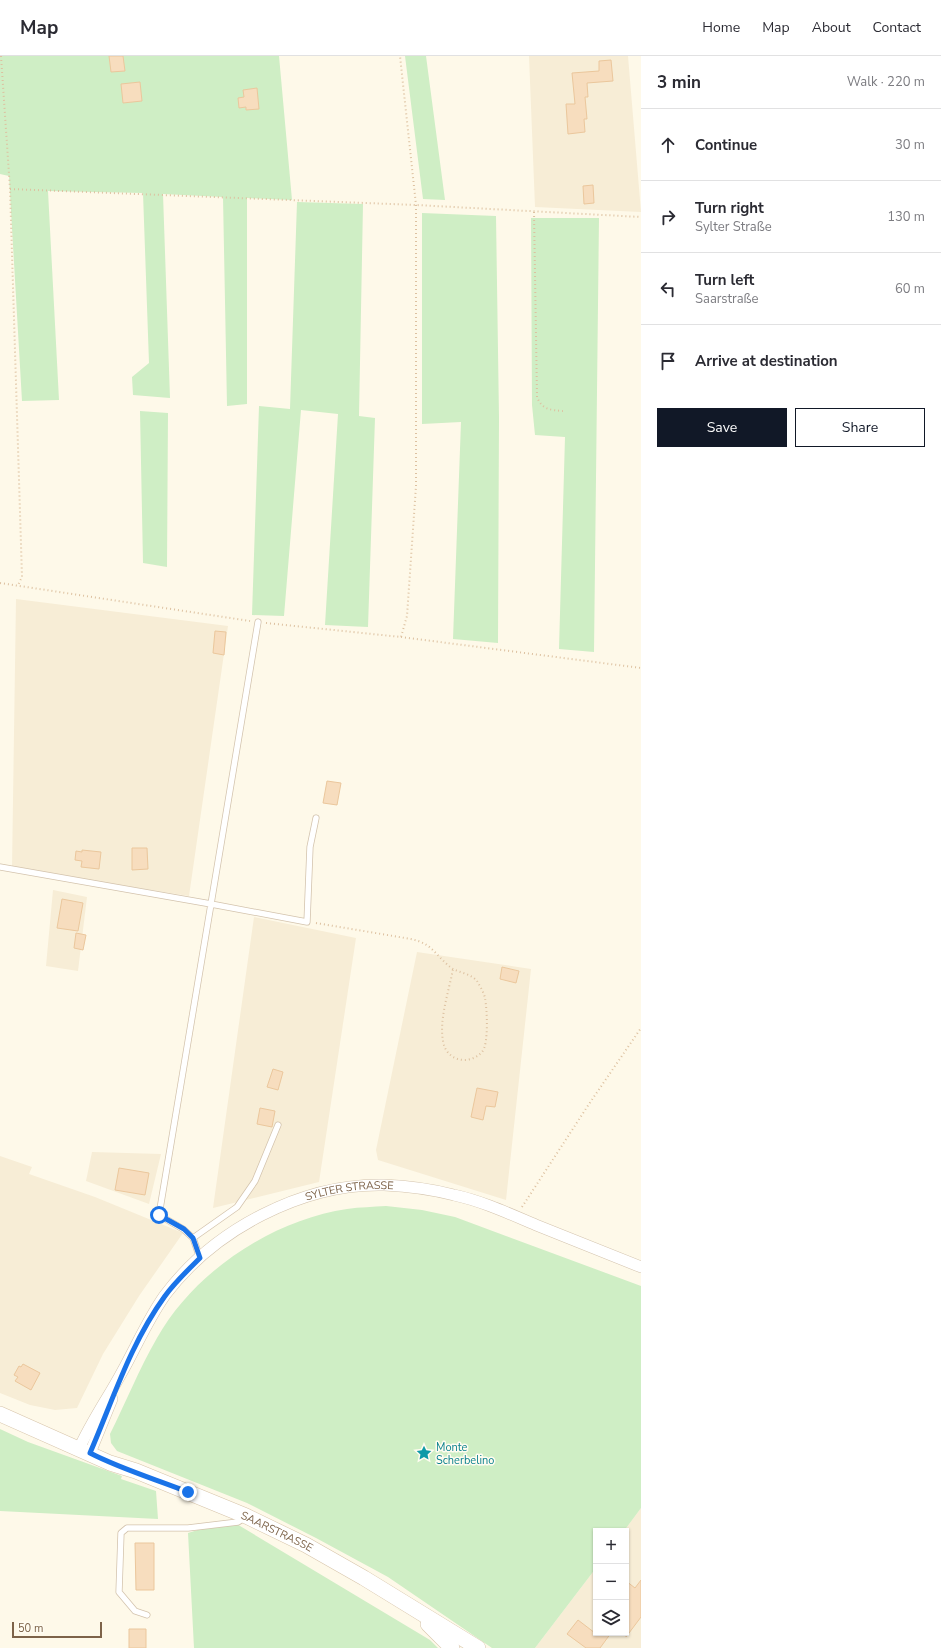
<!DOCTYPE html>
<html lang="en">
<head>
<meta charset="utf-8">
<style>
	:root { --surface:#fff; --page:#f2f2f3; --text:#2b2b33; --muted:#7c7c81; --line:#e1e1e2; --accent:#111827 }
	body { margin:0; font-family:"Nunito Sans",sans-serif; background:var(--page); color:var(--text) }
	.controls { position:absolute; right:12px; bottom:12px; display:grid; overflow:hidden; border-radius:0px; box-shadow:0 1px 3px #0004 }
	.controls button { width:36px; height:36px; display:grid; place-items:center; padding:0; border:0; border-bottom:1px solid var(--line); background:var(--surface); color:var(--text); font:20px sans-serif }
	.scale { position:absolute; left:12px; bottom:10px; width:90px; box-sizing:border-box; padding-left:4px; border:2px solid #7d6349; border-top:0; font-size:11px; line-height:14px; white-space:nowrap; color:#7d6349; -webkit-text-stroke:3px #fffcf1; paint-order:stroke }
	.stop { position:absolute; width:12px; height:12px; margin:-9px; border:3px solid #1a73e8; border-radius:50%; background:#fff }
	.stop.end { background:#1a73e8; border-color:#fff; box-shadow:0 1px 4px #0008 }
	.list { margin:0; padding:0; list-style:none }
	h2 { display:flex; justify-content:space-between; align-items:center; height:52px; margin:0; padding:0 16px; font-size:17px }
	h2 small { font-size:13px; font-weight:400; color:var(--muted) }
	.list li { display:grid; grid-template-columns:26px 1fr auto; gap:12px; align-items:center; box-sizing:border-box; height:72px; padding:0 16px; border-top:1px solid var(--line) }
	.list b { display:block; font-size:15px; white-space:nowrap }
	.list p { margin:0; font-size:13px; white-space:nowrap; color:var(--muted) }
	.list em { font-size:13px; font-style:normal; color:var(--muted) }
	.actions { display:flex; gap:8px; padding:12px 16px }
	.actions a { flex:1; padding:9px 0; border:1px solid var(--accent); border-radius:0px; text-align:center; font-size:14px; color:var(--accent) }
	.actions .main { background:var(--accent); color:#fff }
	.icon { flex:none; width:22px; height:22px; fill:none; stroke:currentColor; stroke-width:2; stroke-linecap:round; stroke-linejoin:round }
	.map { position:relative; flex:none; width:641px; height:1592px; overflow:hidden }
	header { display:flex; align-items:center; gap:24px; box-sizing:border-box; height:56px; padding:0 20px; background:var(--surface); border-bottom:1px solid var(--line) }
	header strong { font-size:19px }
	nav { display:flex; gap:22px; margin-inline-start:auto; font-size:14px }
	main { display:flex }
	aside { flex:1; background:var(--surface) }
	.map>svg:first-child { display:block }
</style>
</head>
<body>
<header>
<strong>Map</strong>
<nav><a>Home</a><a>Map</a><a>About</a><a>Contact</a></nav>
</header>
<main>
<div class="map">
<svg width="641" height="1592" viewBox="0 0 641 1592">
	<rect width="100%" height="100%" fill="#fef9e9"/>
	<path fill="#f7edd6" d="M529 0H628L641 156 535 151Z
		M16 543 228 570 189 840 12 812Z
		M53 834 87 841 78 915 46 910Z
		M254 861 356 882 319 1126 213 1152Z
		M417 896 531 913 506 1144 378 1104 376 1094Z
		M92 1096 161 1098 149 1148 86 1125Z
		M0 1100 32 1111 29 1118 95 1141 183 1177 139 1240 103 1298 77 1352 55 1354 30 1349 0 1337Z
		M641 1452V1592H535L596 1512V1577H626V1475H624Z"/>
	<path fill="#cfeec5" d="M0 0H279L292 144 247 142V348L227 350 223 141 163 138 170 342 133 339 132 321 149 307 143 137 48 135 59 344 22 345 9 120 0 118Z
		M405 0H426L445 144 423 143Z
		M297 146 363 148 359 360 375 362 368 571 325 569 338 358 301 354 284 560 252 559 259 350 290 353Z
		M422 157 496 160 499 362 498 587 453 583 461 366 422 368Z
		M531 162H599L594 596 559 593 565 381 535 379 532 349Z
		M140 355 168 357 167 511 143 507Z
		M386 1150 422 1154 455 1161 641 1230V1452L624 1475H596V1512L535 1592H492L388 1521 316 1482 247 1447 117 1395 111 1387 110 1378C126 1346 139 1313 157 1282 194 1216 272 1164 347 1153 360 1151 373 1151 386 1150Z
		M0 1373 28 1386 122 1420 121 1423 156 1435 158 1463 0 1455Z
		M230 1464 430 1584 438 1592H194L188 1477Z"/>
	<path fill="#f7ddbe" stroke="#ebc79c" d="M109 0H123L125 15 111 16Z
		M611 4 613 25 587 27 588 41H585L587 63H584L585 76 568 78 566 48H575L572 17 599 15V5Z
		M140 26 142 45 123 47 121 28Z
		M257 32 259 53 246 54V51L239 52 238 42 244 41 243 34Z
		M593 129 594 147 584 148 583 130Z
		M215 575 226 576 224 599 213 597Z
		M327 725 341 727 337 749 323 747Z
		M132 792H147L148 813 132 814Z
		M82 794 101 796 99 813 81 811 82 805 75 804 76 795 82 796Z
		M62 843 83 847 78 875 57 872Z
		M76 877 86 879 83 894 74 892Z
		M502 911 519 915 516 927 500 923Z
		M273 1013 283 1016 278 1034 267 1031Z
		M477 1032 498 1036 495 1051 486 1050 483 1064 471 1061Z
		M260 1052 275 1055 272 1071 257 1068Z
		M119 1112 149 1117 145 1139 115 1134Z
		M23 1308 40 1317 31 1334 15 1325 18 1321 14 1319 19 1310 21 1311Z
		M135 1487H154V1534H136Z
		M641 1524V1561L626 1581V1525L635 1532Z
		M578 1564 595 1577H611L600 1592H586L567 1578Z
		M129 1573H146V1592H129Z"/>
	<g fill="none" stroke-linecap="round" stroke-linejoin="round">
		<defs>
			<path id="service" d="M258 566 211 848 307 866 310 791 316 762
				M0 811 211 848 159 1159 183 1173 193 1182
				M200 1202 193 1182 237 1151 255 1125 278 1069
				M147 1559 135 1555 119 1536 121 1477 127 1472H188L238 1466 244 1462"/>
			<g id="minor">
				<path id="s1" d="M79 1393C91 1366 108 1342 122 1316 136 1291 148 1263 165 1239 214 1174 302 1127 384 1129 407 1130 431 1133 454 1139 482 1145 510 1158 536 1169 571 1183 606 1197 641 1211"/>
				<path d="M90 1397 112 1343"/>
			</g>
			<g id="secondary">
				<path id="s2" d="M0 1358 110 1407 136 1415 246 1460 306 1489 364 1522 478 1592"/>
				<path d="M428 1568 452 1592"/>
			</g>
		</defs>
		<use href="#service" stroke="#d3c3ad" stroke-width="7"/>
		<use href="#minor" stroke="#d3c3ad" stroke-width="12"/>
		<use href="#secondary" stroke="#d7c4aa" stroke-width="16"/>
		<path stroke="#ddc1a0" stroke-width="2" stroke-dasharray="1 3" stroke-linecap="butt" d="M1 0 10 133 22 521 18 529
			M10 133 416 149 641 161
			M534 156 537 341C542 354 551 354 563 355
			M0 527 250 565
			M266 567 401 581 407 560 416 430V149L400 0
			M401 581 641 612
			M316 867 411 883C415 884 419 885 423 887 434 892 442 906 453 913 461 917 471 918 477 925 480 930 484 937 485 942 487 953 489 988 482 996 469 1010 446 1005 443 985 439 963 449 935 453 913
			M522 1151 589 1048 641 972"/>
		<use href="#service" stroke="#fff" stroke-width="5.5"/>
		<use href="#minor" stroke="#fff" stroke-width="11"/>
		<use href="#secondary" stroke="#fff" stroke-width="15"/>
	</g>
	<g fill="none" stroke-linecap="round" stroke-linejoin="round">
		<path stroke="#1a73e8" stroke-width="5" d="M159 1159 184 1173 193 1182 200 1202C188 1214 175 1226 165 1240 130 1288 113 1344 90 1397 121 1413 155 1423 188 1436"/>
	</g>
	<defs>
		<symbol id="sight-bare" viewBox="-9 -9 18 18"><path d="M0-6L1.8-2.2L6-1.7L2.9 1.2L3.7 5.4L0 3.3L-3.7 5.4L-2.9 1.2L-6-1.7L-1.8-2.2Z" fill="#0f9aa8" stroke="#fffcf1" stroke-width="2.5" paint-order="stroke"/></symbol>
	</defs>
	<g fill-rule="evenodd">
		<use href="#sight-bare" x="413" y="1386" width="22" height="22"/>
	</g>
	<g text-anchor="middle" stroke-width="3" stroke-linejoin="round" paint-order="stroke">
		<g font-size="11" fill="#7d6349" stroke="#fffcf1">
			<text dy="4" stroke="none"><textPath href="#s1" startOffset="395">SYLTER STRASSE</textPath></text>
			<text dy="4" stroke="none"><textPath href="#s2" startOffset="301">SAARSTRASSE</textPath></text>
		</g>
		<g font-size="11" fill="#0d838f" stroke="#fffcf1" text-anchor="start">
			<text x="436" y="1395">Monte<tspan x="436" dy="13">Scherbelino</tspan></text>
		</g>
	</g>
</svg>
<div class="controls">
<button>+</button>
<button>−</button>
<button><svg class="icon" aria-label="layers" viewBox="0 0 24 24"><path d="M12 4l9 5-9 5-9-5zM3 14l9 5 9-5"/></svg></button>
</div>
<div class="scale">50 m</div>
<div class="stop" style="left:159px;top:1159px"></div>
<div class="stop end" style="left:188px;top:1436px"></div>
</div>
<aside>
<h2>3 min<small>Walk · 220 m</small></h2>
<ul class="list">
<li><svg class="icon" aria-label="ahead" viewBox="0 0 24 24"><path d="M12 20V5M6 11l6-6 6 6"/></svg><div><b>Continue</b></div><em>30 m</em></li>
<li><svg class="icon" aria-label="right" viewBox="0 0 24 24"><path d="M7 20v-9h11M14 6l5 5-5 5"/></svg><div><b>Turn right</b><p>Sylter Straße</p></div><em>130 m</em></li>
<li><svg class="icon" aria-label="left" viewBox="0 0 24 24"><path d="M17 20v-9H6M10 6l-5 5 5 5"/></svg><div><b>Turn left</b><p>Saarstraße</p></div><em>60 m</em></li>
<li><svg class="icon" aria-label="arrive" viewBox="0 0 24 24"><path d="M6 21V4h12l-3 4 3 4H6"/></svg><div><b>Arrive at destination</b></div></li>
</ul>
<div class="actions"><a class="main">Save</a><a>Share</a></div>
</aside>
</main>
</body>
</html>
